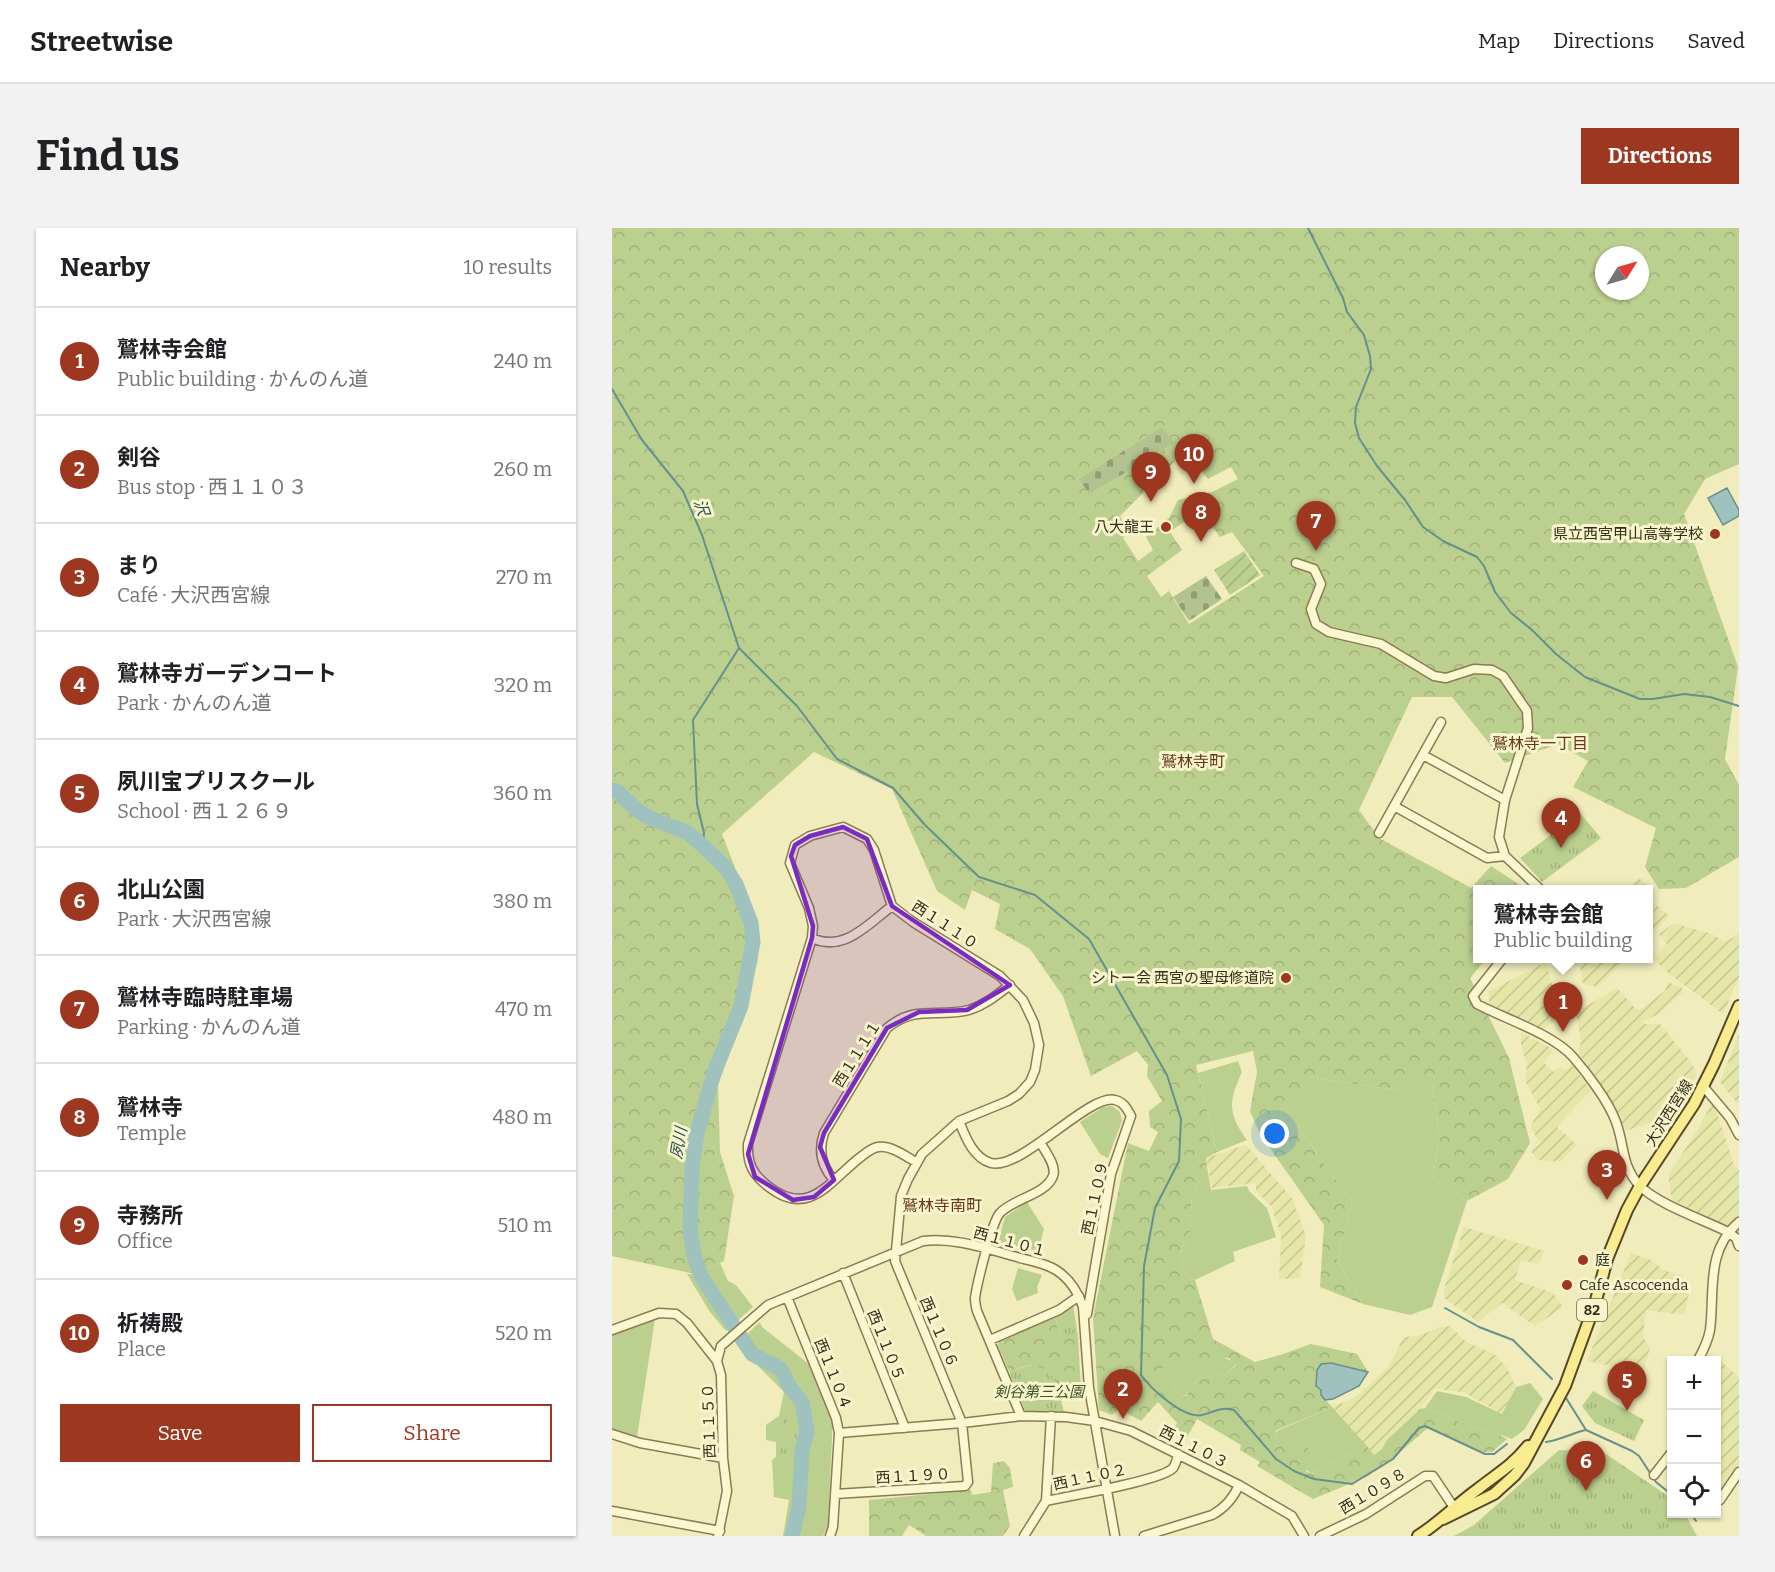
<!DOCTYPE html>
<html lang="en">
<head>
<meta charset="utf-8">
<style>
	:root { --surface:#fff; --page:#f2f2f2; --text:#202124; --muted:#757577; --line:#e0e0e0; --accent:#9d371f }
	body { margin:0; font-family:Bitter,"Noto Sans JP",serif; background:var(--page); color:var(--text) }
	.controls { position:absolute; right:18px; bottom:18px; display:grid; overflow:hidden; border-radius:0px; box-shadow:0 2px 4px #0004 }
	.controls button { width:54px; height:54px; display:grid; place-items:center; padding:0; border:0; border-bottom:2px solid var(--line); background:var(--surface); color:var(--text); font:30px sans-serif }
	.compass { position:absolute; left:983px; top:18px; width:54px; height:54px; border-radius:50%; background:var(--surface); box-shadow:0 2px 4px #0004; rotate:53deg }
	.you { position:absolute; left:663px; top:906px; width:21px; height:21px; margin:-15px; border:4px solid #fff; border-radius:50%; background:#1a73e8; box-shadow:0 0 0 9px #1a73e833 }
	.badge { display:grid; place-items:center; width:39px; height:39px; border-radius:50%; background:var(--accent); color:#fff; font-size:20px; font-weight:700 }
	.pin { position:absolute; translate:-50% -50px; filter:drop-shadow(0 2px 3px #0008) }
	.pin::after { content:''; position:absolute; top:32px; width:21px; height:18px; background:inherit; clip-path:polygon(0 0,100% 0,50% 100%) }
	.popup { position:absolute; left:861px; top:657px; width:180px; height:78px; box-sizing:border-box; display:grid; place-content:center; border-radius:0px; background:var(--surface); filter:drop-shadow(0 2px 4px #0005); font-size:20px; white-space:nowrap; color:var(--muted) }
	.popup b { font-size:22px; color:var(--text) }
	.popup::after { content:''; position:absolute; left:50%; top:100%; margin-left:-12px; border:12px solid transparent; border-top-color:var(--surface) }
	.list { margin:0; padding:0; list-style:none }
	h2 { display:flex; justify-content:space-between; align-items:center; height:78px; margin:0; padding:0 24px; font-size:26px }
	h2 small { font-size:20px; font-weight:400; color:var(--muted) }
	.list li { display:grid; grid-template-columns:39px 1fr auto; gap:18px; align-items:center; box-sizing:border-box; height:108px; padding:0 24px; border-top:2px solid var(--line) }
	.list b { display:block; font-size:22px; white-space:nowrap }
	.list p { margin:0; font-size:20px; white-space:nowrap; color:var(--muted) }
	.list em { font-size:20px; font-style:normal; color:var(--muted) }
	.actions { display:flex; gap:12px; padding:18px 24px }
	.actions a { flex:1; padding:14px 0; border:2px solid var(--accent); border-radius:0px; text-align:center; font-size:21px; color:var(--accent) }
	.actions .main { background:var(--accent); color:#fff }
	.icon { flex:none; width:33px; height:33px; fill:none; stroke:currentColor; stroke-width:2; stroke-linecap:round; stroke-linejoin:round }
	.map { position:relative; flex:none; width:1127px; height:1308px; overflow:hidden; border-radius:0px }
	header { display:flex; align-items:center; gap:36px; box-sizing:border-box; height:84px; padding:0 30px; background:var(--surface); border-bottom:2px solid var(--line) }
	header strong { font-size:28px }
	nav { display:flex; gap:33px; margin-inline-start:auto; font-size:21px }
	.intro { display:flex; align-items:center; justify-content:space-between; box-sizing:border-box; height:144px; padding:0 36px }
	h1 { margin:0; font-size:42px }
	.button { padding:15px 27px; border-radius:0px; background:var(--accent); color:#fff; font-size:21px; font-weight:700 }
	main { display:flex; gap:36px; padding:0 36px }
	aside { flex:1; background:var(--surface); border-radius:0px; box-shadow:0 2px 4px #0004 }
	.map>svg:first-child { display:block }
</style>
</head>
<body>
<header>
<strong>Streetwise</strong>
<nav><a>Map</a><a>Directions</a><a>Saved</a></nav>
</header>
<div class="intro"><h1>Find us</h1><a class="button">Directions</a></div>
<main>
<aside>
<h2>Nearby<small>10 results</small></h2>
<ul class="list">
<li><span class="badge">1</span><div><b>鷲林寺会館</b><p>Public building · かんのん道</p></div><em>240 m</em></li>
<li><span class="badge">2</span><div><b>剣谷</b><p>Bus stop · 西１１０３</p></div><em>260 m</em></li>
<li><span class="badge">3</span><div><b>まり</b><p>Café · 大沢西宮線</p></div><em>270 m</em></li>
<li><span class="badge">4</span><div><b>鷲林寺ガーデンコート</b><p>Park · かんのん道</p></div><em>320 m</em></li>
<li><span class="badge">5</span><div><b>夙川宝プリスクール</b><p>School · 西１２６９</p></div><em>360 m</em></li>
<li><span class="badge">6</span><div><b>北山公園</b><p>Park · 大沢西宮線</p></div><em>380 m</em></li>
<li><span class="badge">7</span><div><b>鷲林寺臨時駐車場</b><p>Parking · かんのん道</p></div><em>470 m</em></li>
<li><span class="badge">8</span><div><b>鷲林寺</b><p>Temple</p></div><em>480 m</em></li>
<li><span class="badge">9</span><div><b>寺務所</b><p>Office</p></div><em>510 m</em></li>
<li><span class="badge">10</span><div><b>祈祷殿</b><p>Place</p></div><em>520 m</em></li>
</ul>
<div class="actions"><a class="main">Save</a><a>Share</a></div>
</aside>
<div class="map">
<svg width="1127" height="1308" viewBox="0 0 1127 1308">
	<defs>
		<pattern id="farmland-furrows" width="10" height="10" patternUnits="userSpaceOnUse" patternTransform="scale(1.5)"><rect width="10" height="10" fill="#e5e7a8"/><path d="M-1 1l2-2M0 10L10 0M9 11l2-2" fill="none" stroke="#c5c690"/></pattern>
		<pattern id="forest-crowns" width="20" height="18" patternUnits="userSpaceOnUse" patternTransform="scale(1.5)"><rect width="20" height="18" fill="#bbcf8f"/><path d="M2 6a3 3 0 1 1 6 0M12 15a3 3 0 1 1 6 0" fill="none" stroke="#a1b27b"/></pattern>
		<pattern id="cemetery-stones" width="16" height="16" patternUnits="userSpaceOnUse" patternTransform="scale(1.5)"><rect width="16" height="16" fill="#b3c38f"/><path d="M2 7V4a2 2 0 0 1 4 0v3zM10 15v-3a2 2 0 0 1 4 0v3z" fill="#929f74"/></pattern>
		<pattern id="park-tufts" width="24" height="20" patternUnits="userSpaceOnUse" patternTransform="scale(1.5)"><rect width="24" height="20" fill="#bbcf8f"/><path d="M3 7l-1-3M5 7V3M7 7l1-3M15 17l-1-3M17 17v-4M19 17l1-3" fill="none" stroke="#a1b27b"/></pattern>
		<pattern id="garden-furrows" width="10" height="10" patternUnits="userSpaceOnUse" patternTransform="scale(1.5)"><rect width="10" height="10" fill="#bbcf8f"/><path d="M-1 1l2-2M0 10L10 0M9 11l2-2" fill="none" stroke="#a1b27b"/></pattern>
	</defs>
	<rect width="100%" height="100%" fill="#f1ecbc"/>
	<path fill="url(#farmland-furrows)" d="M1027 650 1043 665 1037 670 1057 688 1037 709 1036 662 1014 661Z
		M1062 695 1100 706 1113 714 1127 706V749L1111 786 1051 741 1042 730 1055 716 1047 706Z
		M948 731H1014L986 759 971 756 968 739 949 734Z
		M934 734 946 779 949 780 948 788 931 802 882 781 877 774V763Z
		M1056 754 1070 760V765L1045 787 1031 793 1033 796H1048L1078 833 1085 847 1064 885 1014 903 987 855 966 828 969 813 964 784 1005 760 1024 781 1028 782 1053 763Z
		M909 804 942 822 932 835 941 844 949 839 953 842 960 837 979 862 945 899 965 917 948 934 926 932 919 923 929 915 918 900 928 881 913 852 915 837 909 817Z
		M1127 806V873L1125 875 1108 854Z
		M1102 876 1122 937 1127 942V1009L1124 1003 1077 981 1060 971 1056 947 1085 903 1099 877Z
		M634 917 680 970 694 1008 688 1050 667 1051 669 1009 660 979 644 963V955L600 960 594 930Z
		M852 999 932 1023 927 1036 909 1032 903 1052 941 1065 951 1079 923 1098 890 1075 866 1094 832 1070V1061Z
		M1019 1025 1039 1032 1051 1042 1071 1048 1070 1058 1078 1061 1072 1087 1034 1082 1031 1109 1038 1120 1029 1152 1003 1139 975 1133Z
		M838 1098 854 1114 878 1124 886 1129 896 1142 904 1159 890 1186 851 1164 823 1161 808 1181 775 1212 770 1221 762 1227 720 1179 742 1170 776 1139 792 1109 806 1108 829 1099Z
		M1098 1124 1127 1149V1237L1108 1266 1105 1267 1104 1132H1093Z"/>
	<path fill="#bbcf8f" d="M626 833 630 844C616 874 616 886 635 912L605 924 586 845Z
		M818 842 827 908 821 950 855 973 820 1079 798 1087 751 1076 725 1032 740 975 674 882 696 849 784 862Z
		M500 878 508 884 510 893 496 930 488 926 468 894 491 879Z
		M595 939 599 962 635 958 637 963 655 980 664 1009 621 1024 623 1033 583 1052 574 1049 568 1025 578 1003 580 968Z
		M415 974 432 1001 426 1023 386 1014 393 989Z
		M108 1035 116 1053 124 1057 141 1079 114 1103 98 1084 75 1046H83Z
		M406 1040 430 1047 425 1059 426 1065 405 1073 400 1061Z
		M43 1091 25 1209 0 1202V1107Z
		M148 1094 150 1099 198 1137 221 1189 216 1298 211 1308H171L177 1272 162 1269 160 1232 164 1229V1214L154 1212V1197L167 1188 172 1164 124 1116Z
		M559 1129C580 1134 607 1121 624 1136L615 1146 587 1150 578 1163 571 1169 550 1147 551 1141Z
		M918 1155 931 1171 912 1202 900 1211 881 1204H873L813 1180 825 1163 854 1169 890 1186 904 1159Z
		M720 1179 755 1218 699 1246 664 1211 663 1204Z"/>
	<path fill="url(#forest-crowns)" fill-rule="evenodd" d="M0 0H1127V236L1093 251 1072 286 1126 439 1113 531 1127 557V629L1074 660 1047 661 1033 639 1044 600 961 559 976 533 946 516 893 535 840 469H800L747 582 767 610 859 660 879 638 914 661 866 662V730L874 731 858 750 897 830 918 915 896 951 855 973 821 950 827 908 818 843 784 862 696 849 674 882 740 975 725 1032 751 1076 708 1059 712 997 648 906 638 883 645 844 641 823 584 837 605 924 594 930 595 939 580 968 578 1003 568 1025 574 1049 583 1052 601 1111 643 1134 668 1127 699 1116 745 1126 756 1144 719 1135 709 1162V1167L720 1179 663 1203 664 1211 693 1214 703 1233 694 1243 699 1246 755 1218 762 1227 770 1221 775 1212 808 1181 813 1180 873 1204 881 1203 895 1211 880 1224H871L817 1199 773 1237 754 1249 701 1271 645 1238 648 1234 628 1222 629 1217 585 1191 573 1213 560 1205 565 1195 546 1174 529 1193 507 1181 500 1187 487 1182 481 1090 516 915 537 923 546 904 538 899 537 883 550 873 535 848 536 837 525 823 479 848 451 768 418 721 383 701 388 676 360 662 353 682 325 663 280 561 202 524 110 606 139 681 146 731 132 784 106 857 108 924 122 968 112 1033 83 1046 0 1028ZM992 27H1028V63H992ZM550 199 561 215 478 266 466 251ZM573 223 596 251 619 239 626 251 600 264 566 272 557 290 534 309 541 322 526 333 511 310 517 303 508 288ZM588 282 608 309 620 304 652 348 577 396 557 363 549 369 535 348 570 322 558 304ZM598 1129 617 1130 624 1137 615 1146 587 1150 574 1168 571 1169 550 1147 551 1141 559 1130 572 1132Z
		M443 1089 448 1108H466L469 1161 447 1165 445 1157 419 1137 397 1143 386 1118 387 1113Z
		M392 1233 398 1240 401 1259 391 1262 398 1298 391 1308H314L297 1297 290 1308H257V1272L359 1262 360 1267 379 1264 381 1235Z"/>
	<path fill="url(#cemetery-stones)" d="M550 199 562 215 478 266 466 251Z
		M594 348 610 371 577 393 561 369Z"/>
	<path fill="url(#park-tufts)" d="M968 585 989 610 930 654 908 630Z
		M461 1077 466 1108H448L443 1089Z
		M420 1137C444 1140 447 1164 452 1184L417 1186 413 1182 397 1143Z
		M981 1163 1032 1192 1022 1213 983 1195 970 1178Z
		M171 1189H184L185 1206 180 1233 168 1232Z
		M947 1222 991 1224 1059 1270 1060 1286H1073L1085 1308H842L862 1297Z"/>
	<path fill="url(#garden-furrows)" d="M632 323 648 347 618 367 602 342Z"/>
	<path fill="#a0c2be" stroke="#67908d" stroke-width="1.5" d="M1115 260 1127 282V288L1111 297 1096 270Z
		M719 1135 756 1144 747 1158 721 1171 713 1172 709 1167V1162L704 1158 705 1142 709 1136Z"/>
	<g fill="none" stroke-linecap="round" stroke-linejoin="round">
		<path stroke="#67908d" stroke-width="2" d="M696 0 731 70 735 84 752 107 758 128 759 141 744 179 743 195 747 210 765 238 793 272 811 299 831 313 865 329 872 338 883 364 899 385 920 402 944 426 973 449 1028 471H1041L1072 466 1098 469 1127 478
			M0 161 30 212 71 263 90 307 127 420 185 478 225 531 281 560 313 597 367 649 423 667 477 711 555 847 569 891 567 933 543 980 532 1038 529 1147C539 1161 572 1191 590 1187 602 1184 610 1178 622 1182L664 1231 682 1243 702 1251 740 1256 781 1231 807 1200 813 1198 873 1226H882L895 1216
			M91 618 92 605 85 576 81 492 127 420
			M833 1080 867 1099 901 1112 940 1151
			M954 1170 974 1202 1020 1223 1027 1228 1044 1254 1060 1267
			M934 1214C948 1212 960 1205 974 1202
			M1079 1286 1084 1293"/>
		<path stroke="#a0c2be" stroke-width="15" d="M0 562 6 564 25 582 38 590 76 605 91 618 113 639 124 656 139 695 141 714 129 778 102 845 85 905 80 938 78 1004 82 1027 89 1048 140 1126 169 1141 177 1158 190 1174 195 1203 190 1222 187 1278 180 1308"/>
		<defs>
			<path id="minor" d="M684 335 702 341 709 356 699 381 704 396 717 404 769 416 822 448 834 450 862 441 880 442 891 448 915 483 916 500 893 572 887 609 893 628 929 662
				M811 527 893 572
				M782 578 875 630 893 628
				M767 605 829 494
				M200 710C232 725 256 696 280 678
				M891 730 861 768 865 776C893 791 941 806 961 829 975 845 997 874 1004 894 1013 918 1009 937 1027 957 1045 976 1092 992 1116 1004L1124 1010 1127 1018
				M1091 858 1118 890 1127 907
				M347 893C353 908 361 930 379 935 409 943 477 865 503 872 512 874 515 881 519 888L499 946 475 1086
				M222 952C209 938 206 923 212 905L275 800C305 776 325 790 357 782 373 777 385 767 398 757
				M231 1045 293 1200
				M175 1069 224 1190 227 1205 221 1299 218 1308
				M0 1102 47 1085 64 1086 75 1095 105 1133 109 1147 111 1230 115 1263 106 1308
				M378 1112 447 1082 467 1068
				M1086 1132C1091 1123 1096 1113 1098 1102 1103 1064 1093 1023 1127 994
				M105 1133 109 1118 156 1077 311 1013C343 1009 375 1021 405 1029 418 1033 433 1035 444 1042 458 1051 466 1064 471 1079L477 1160 503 1308
				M409 1188 365 1083C364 1079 363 1074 363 1070 365 1056 380 993 388 985 400 971 434 967 441 948 445 938 433 923 428 914
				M439 1188 434 1273C456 1268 549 1253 561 1240 564 1236 565 1231 566 1226
				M227 1205 350 1195 409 1188 454 1189 483 1193 519 1203 627 1257 680 1288 692 1308
				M0 1206 28 1215 111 1230
				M1042 1247 1060 1224
				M223 1266 353 1258 356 1254 350 1195 283 1033 284 1023 289 968 296 951 310 926 347 893 396 873 407 866 418 854 423 842 427 817 422 795 411 772 388 748 301 694 280 678 262 622 255 611 231 599 198 608 183 617 178 635 197 680 201 698 200 710 136 916C135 936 141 947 157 959 198 991 219 951 250 928 255 924 260 920 266 919 279 917 293 928 304 934
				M1108 1272 1127 1244
				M0 1283 108 1303
				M412 1308 434 1273
				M532 1308 600 1287C613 1280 621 1271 627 1257
				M708 1308 754 1286 813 1248H821L845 1284"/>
			<path id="major" d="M831 1291 882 1266 903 1247 912 1235 953 1158 983 1076 995 1031 1015 982 1028 958 1082 876 1102 836 1127 778
				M806 1308C828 1294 845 1276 866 1261 886 1245 899 1239 916 1218"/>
		</defs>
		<use href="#minor" stroke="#8a7b54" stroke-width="11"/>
		<use href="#major" stroke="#574729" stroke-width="14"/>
		<use href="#minor" stroke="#fbf7cf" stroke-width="8"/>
		<use href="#major" stroke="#f9ec8f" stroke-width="10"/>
	</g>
	<path fill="#7b2cbf" fill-opacity="0.2" stroke="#7b2cbf" stroke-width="4.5" stroke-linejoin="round" d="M231 599 255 611 280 678 398 757 355 782 307 784 275 800 212 905 208 919 222 952 202 969 181 972 143 949 136 926 200 710 201 698 179 628 183 617 198 608Z"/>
	<g fill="#9d371f" stroke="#f8f4cc" stroke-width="2">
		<circle cx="554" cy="299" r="6"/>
		<circle cx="1103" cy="306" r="6"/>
		<circle cx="674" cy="750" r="6"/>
		<circle cx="971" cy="1032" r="6"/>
		<circle cx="955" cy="1057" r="6"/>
	</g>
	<g text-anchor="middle" stroke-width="6" stroke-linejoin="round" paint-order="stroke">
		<rect fill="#f8f4cc" stroke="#71694f" stroke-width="1.5" x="965" y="1071" width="30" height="22" rx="4.5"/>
		<g font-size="14" font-weight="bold" fill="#372e1a">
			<text x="980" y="1087">82</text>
		</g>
		<g font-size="15" fill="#372e1a" stroke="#f8f4cc" text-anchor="end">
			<text x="542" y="304">八大龍王</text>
			<text x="1091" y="311">県立西宮甲山高等学校</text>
			<text x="662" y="755">シトー会 西宮の聖母修道院</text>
			<text x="983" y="1037" text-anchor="start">庭</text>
			<text x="967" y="1062" text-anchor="start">Cafe Ascocenda</text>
		</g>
		<g font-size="15" fill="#372e1a" stroke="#f8f4cc">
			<text transform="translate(333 697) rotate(33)" y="5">西１１１０</text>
			<text transform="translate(245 826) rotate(-58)" y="5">西１１１１</text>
			<text transform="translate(1057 885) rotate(-58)" y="5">大沢西宮線</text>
			<text transform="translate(483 970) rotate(-78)" y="5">西１１０９</text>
			<text transform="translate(398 1014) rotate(15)" y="5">西１１０１</text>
			<text transform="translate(327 1104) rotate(67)" y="5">西１１０６</text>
			<text transform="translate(274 1117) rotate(68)" y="5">西１１０５</text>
			<text transform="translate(221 1146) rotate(68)" y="5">西１１０４</text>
			<text transform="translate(97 1193) rotate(-92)" y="5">西１１５０</text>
			<text transform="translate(582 1219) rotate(27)" y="5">西１１０３</text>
			<text transform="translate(301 1248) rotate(-3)" y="5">西１１９０</text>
			<text transform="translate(478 1249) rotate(-12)" y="5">西１１０２</text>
			<text transform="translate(761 1263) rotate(-31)" y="5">西１０９８</text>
		</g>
		<g font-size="15" font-style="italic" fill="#3d561f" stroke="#f8f4cc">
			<text x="427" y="1169">剣谷第三公園</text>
		</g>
		<g font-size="16" font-style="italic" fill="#285259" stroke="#f8f4cc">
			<text transform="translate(90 279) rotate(71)" y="6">沢</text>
			<text transform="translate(66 915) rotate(-80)" y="6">夙川</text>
		</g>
		<g font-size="16" fill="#673716" stroke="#f8f4cc">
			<text x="928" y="521">鷲林寺一丁目</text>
			<text x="581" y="539">鷲林寺町</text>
			<text x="330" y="983">鷲林寺南町</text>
		</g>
	</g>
</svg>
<div class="controls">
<button>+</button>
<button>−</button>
<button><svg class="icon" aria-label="locate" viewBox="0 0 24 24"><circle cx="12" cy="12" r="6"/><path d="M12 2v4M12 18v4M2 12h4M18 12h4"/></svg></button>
</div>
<svg class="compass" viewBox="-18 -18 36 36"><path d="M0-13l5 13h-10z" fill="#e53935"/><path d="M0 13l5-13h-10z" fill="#757577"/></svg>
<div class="you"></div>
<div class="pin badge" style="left:951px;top:804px">1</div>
<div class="popup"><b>鷲林寺会館</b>Public building</div>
<div class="pin badge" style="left:511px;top:1191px">2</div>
<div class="pin badge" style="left:995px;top:972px">3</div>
<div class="pin badge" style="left:949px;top:620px">4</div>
<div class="pin badge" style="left:1015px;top:1183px">5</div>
<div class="pin badge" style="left:974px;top:1263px">6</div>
<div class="pin badge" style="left:704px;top:323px">7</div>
<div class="pin badge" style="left:589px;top:314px">8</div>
<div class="pin badge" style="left:539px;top:274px">9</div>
<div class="pin badge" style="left:582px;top:256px">10</div>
</div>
</main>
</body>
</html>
